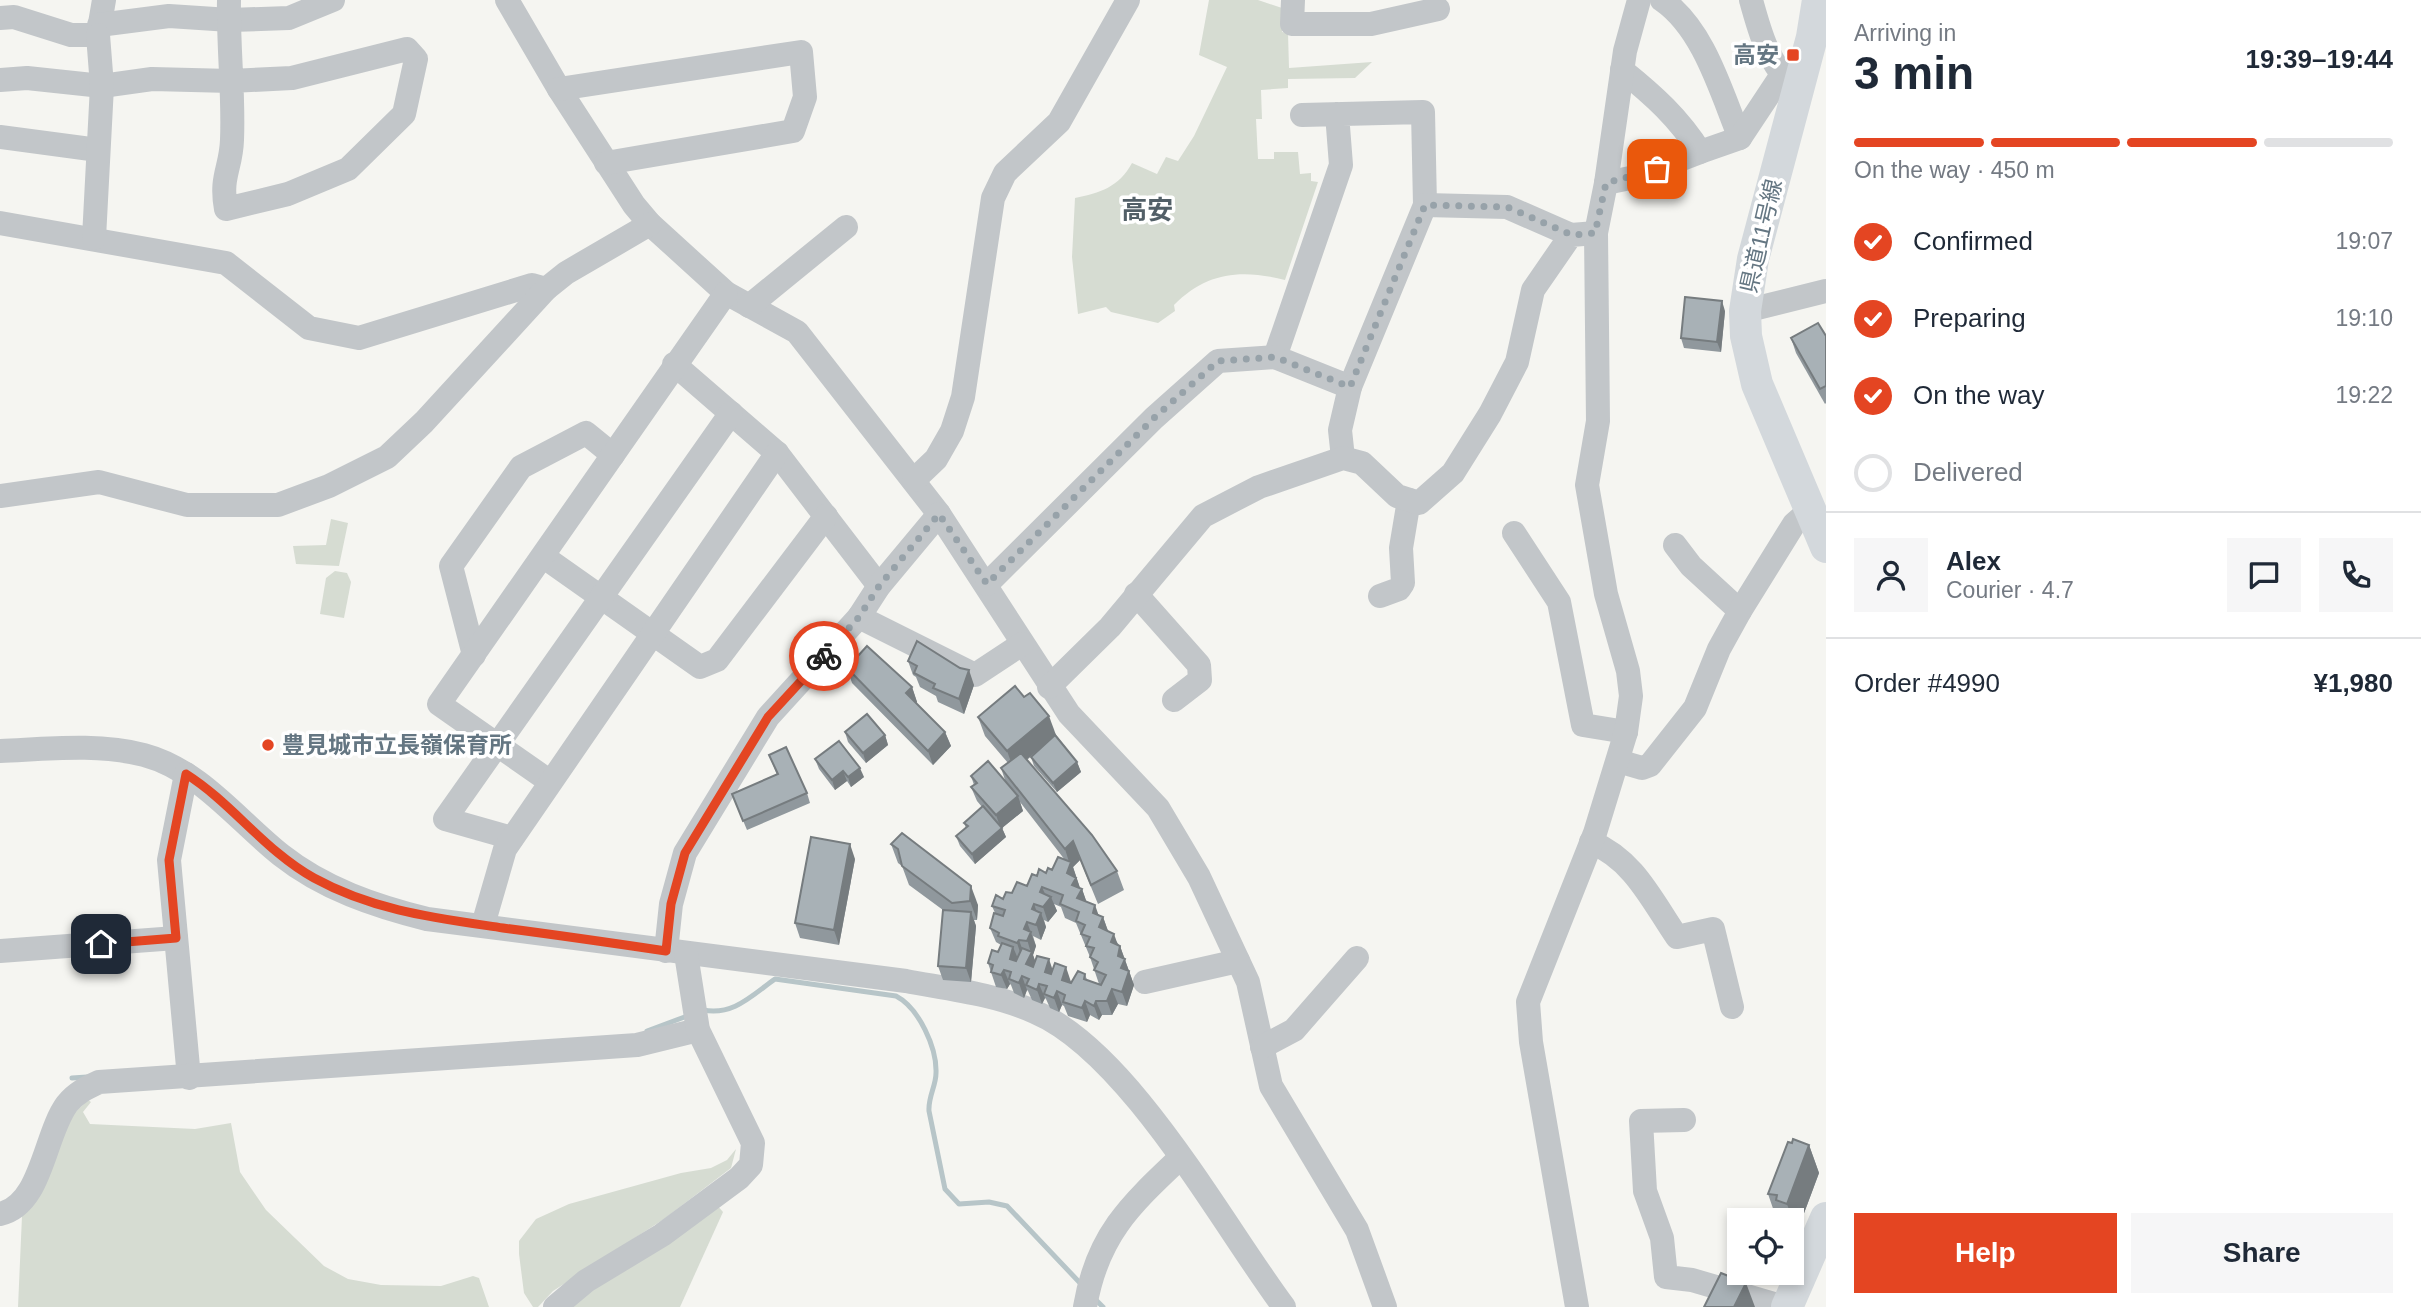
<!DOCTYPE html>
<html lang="en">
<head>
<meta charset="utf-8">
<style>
  :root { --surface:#fff; --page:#f6f6f7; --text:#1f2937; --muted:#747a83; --line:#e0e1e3; --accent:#e44522 }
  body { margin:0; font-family:Arial,"Noto Sans JP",sans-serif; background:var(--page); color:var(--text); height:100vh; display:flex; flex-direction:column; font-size:26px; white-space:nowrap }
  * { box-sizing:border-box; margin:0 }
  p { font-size:23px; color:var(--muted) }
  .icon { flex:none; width:38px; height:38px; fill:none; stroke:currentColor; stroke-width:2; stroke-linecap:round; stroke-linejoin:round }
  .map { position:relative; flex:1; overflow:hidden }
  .sheet { display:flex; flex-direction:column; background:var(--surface); width:595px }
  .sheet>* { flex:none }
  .tools { position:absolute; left:1727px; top:1208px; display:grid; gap:14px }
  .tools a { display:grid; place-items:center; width:77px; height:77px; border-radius:0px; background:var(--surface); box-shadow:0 4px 10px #0003; font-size:35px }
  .pin { position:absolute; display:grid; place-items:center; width:60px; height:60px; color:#fff; margin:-30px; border-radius:14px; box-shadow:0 4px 10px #0006 }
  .courier { position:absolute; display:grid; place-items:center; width:70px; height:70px; margin:-35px; border:5px solid #e44522; border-radius:50%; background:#fff; color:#222; box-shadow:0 2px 9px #0007 }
  .head em { font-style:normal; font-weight:600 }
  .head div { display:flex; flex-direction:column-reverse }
  .head { display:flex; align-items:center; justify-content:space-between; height:119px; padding:0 28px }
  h1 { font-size:46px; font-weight:600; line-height:52px }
  .bar { display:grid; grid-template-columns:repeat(4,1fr); gap:10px 7px; align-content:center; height:84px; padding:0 28px }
  .bar i { height:9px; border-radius:5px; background:var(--line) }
  .bar .on { background:var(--accent) }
  .bar p { grid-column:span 4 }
  .line { display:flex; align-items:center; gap:18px; padding:0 28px; border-top:2px solid var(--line) }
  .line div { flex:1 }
  .round { display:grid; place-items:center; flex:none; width:74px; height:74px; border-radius:0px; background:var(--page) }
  ol { padding:0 28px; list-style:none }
  li { display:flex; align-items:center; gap:21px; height:77px }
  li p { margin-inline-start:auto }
  li .icon { padding:7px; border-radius:50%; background:var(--accent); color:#fff; stroke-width:4 }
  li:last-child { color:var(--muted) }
  li i { width:38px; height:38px; border:4px solid var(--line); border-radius:50% }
  .action { display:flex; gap:14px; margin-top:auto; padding:14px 28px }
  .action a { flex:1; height:80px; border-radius:0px; background:var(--accent); color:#fff; font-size:28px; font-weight:600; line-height:80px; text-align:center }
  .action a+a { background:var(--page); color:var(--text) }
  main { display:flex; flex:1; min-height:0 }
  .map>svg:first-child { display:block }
  .green { fill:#d6dcd2 }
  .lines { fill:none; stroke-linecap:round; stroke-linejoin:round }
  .stream { stroke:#b7c5c8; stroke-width:5 }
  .minor { stroke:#c2c6c9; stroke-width:24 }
  .major { stroke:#d3d8dc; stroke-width:32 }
  .wall { fill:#90989d; fill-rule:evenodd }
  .shaded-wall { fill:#767c7f }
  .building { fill:#a8b1b6; stroke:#767c7f; stroke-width:2 }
  .done { stroke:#97a2a9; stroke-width:7; stroke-dasharray:0 12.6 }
  .route { stroke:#e44522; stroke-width:9 }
  .poi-dot { fill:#e44522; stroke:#fff; stroke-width:2.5 }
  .labels { text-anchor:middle; stroke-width:7; stroke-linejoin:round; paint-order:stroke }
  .poi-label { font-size:23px; font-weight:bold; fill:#647682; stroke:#fff; text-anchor:end }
  .street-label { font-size:23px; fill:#647682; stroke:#fff }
  .quarter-label { font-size:26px; font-weight:bold; fill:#525f67; stroke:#fff }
</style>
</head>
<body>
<main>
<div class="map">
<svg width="1826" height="1307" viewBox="0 0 1826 1307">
  <rect width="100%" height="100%" fill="#f5f5f1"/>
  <g class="green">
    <path d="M1209 0H1258L1282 8V32L1288 33 1289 68 1372 62 1355 78 1288 79V88L1261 90 1262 119H1256L1258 159H1274V152H1298L1300 174 1311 173V181L1318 182 1285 280C1241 269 1207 272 1174 305L1175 311 1158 323 1111 312 1106 307 1078 314 1072 257 1075 198C1100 193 1119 187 1132 163L1157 174 1166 157 1178 161 1194 136 1227 67 1199 55Z"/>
    <path d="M331 519 348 523 339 566 296 564 293 546 326 545Z"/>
    <path d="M335 571 347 573 351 582 344 618 320 614 326 578Z"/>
    <path d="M88 1100 91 1102 83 1112 90 1124 195 1129 231 1123 240 1172 266 1210 324 1266 348 1279 381 1285 441 1286 473 1276 479 1278 489 1307H18L22 1216 71 1116Z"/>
    <path d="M736 1149 731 1168 664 1219 553 1291 538 1307H533L524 1293 519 1254V1241L536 1219 569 1204 681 1173 711 1168 727 1160Z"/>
    <path d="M716 1204 723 1212 680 1307H569Z"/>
  </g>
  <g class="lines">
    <g class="stream">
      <path d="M703 1010C733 1016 751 996 775 979L896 996C919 1008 937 1048 936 1073 936 1086 928 1097 929 1111L945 1189 959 1204 989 1202 1007 1206 1081 1284"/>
      <path d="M647 1031 690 1015"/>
      <path d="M72 1078 87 1077"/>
      <path d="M1095 1299 1103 1307"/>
    </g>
    <g class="minor">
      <path d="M507 0 559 89 634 205 650 224 726 293 797 332 939 514 1069 714 1158 808 1199 877 1248 982 1271 1086 1357 1230 1385 1307"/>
      <path d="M1293 0 1292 24H1371L1438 9"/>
      <path d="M1662 0C1704 29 1721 92 1740 138"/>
      <path d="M1751 0C1760 33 1768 63 1794 87"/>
      <path d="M0 18 14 17 71 35H98L104 0"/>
      <path d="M99 25 169 16 230 20 289 18 333 0"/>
      <path d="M0 80 27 78 102 86 152 79 231 81 292 78 407 49 416 59 404 114 348 169 288 194 226 209C220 176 231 169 232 140 234 94 228 47 229 0"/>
      <path d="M559 89 801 52 805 97 793 131 606 163"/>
      <path d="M1302 115 1423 112 1425 205 1350 387 1275 357 1341 165 1337 114"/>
      <path d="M0 137 98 150"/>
      <path d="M1700 152 1740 138 1781 76"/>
      <path d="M1606 183 1635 177 1700 152C1679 118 1653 95 1622 70"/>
      <path d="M1425 205 1507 207 1571 235"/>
      <path d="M0 223 226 263 309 328 359 338 532 285 546 289"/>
      <path d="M94 238 102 86 98 35"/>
      <path d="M749 306 846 227"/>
      <path d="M1745 311 1826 291"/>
      <path d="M674 364 777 453 879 586"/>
      <path d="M1343 458 1340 430 1350 387"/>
      <path d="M914 480 936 459 952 431 963 397 993 198 1005 173 1059 122 1128 0"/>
      <path d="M0 496 99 482 187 505H278L329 486 387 457 424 422 546 289 566 273 650 224"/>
      <path d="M1514 533 1559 602 1583 725 1626 732"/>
      <path d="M1675 545 1691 566 1740 611"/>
      <path d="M544 557 700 667 717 660 826 516"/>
      <path d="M987 584 1154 418 1218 361 1275 357"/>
      <path d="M1136 594 1199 665 1200 680 1174 700"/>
      <path d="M1380 596 1399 589 1403 583 1401 548 1409 500"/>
      <path d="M859 617 975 675 1022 644"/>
      <path d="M474 655 451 566 521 467 586 433 613 455"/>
      <path d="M1049 687 1110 627 1203 516 1259 487 1343 458 1362 463 1397 496 1419 503 1453 473 1490 414 1517 362 1533 290 1571 235 1596 233"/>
      <path d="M0 751C47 749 98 743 144 755 200 770 237 820 281 855 324 889 375 906 427 919L906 981C949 989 995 994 1035 1012 1129 1052 1222 1224 1284 1307"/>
      <path d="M1618 761 1642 768 1650 765 1695 708 1719 649 1740 611 1794 524 1810 510"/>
      <path d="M186 774 169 860 189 1078"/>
      <path d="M549 781 439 704 726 293"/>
      <path d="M512 838 445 819 731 413"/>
      <path d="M1591 842C1634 860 1651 899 1677 937L1713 929 1732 1007"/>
      <path d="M483 925 505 849 777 453"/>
      <path d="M0 951 176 938"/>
      <path d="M666 951 671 904 685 853 768 717 859 617 879 586 939 514"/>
      <path d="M1145 982 1238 961"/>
      <path d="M1262 1047 1294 1030 1357 958"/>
      <path d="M1684 1120 1641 1121 1645 1191 1662 1238 1666 1277 1692 1280 1784 1307"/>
      <path d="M0 1214C42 1205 44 1135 67 1104 76 1093 86 1088 99 1082L637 1045 698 1030"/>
      <path d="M555 1307 586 1281 662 1235 739 1178 751 1165 753 1143 698 1030 686 954"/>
      <path d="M1085 1307C1097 1236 1129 1206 1180 1158"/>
      <path d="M1577 1307 1531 1042 1528 1002 1595 833 1626 732 1631 696 1628 671 1606 594 1587 485 1598 421 1596 233 1606 183 1625 51 1639 0"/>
    </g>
    <g class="major">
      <path d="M1818 0 1812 37 1753 259 1745 311 1746 336 1757 384 1826 547"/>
      <path d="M1787 1307 1826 1218"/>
    </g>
  </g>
  <g class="wall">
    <path d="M1725 311 1721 352 1684 348 1681 338Z"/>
    <path d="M1826 336V403L1825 404 1796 353 1791 338Z"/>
    <path d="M908 661 974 685 964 714 938 702 936 696 920 687 916 677 913 675Z"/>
    <path d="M847 668 912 687 917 702 916 703 945 732 951 746 933 765 852 683Z"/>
    <path d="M978 717 1056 735 1077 762 1081 772 1057 792 1034 766 1031 757 1038 750 1027 760 1117 871 1124 890 1098 904 1080 860 1073 867 1080 888 1082 889 1086 901 1099 915 1103 917 1108 931 1120 946 1134 985 1127 1006 1118 1004 1112 1015H1102L1099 1020 1090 1015 1087 1022 1068 1016 1064 1006 1062 1005 1059 1012 1050 1008 1046 999 1045 998 1042 1004 1032 1000 1028 991 1027 990 1024 998 1014 993 1011 985 1010 984 1007 989 996 987 988 963 998 952 1001 945 996 942 990 928 995 913 992 906 1012 893 1027 886 1037 876 1046 873 1052 870 1065 860 1020 802 1023 811 1002 828 1006 837 975 864 960 846 956 836 966 828 964 823 982 807 977 801 971 787 974 785 971 776 1006 783 1001 768 1008 763 985 736ZM1054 904 1061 907 1065 918 1076 923 1090 957 1099 984 1087 980 1085 974 1071 982 1053 969 1035 961 1033 955 1036 946 1033 936 1041 940 1046 927 1044 920 1048 922 1057 911Z"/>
    <path d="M845 732 885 735 888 745 866 763 848 742Z"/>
    <path d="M769 755 807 793 810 803 747 830 732 794 777 775Z"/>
    <path d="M815 759 864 777 851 787 847 781 835 790 819 769Z"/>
    <path d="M891 844 978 905 977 920H974L976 926 971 982 943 980 938 966 943 910 909 885 902 866 898 863Z"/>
    <path d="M855 859 839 945 800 938 795 923Z"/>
    <path d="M1792 1143 1809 1145 1819 1173 1797 1232 1792 1230V1220H1777L1768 1194Z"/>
  </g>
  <g class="shaded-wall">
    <path d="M1722 301 1725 311 1721 352 1717 342Z"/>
    <path d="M969 670 974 685 964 714 959 699Z"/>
    <path d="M912 687 917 702 911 708 906 693Z"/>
    <path d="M1049 716 1056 735 1014 770 1007 751Z"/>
    <path d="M945 732 951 746 933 765 928 751Z"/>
    <path d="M885 735 888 745 866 763 863 753Z"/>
    <path d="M1077 762 1081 772 1057 792 1053 783Z"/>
    <path d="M860 768 864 777 851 787 848 777Z"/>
    <path d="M843 771 847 781 835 790 832 780Z"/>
    <path d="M1018 796 1023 811 1002 828 1006 837 975 864 972 854 1001 829 996 815Z"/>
    <path d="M1073 841 1080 860 1073 867 1081 891 1082 889 1087 903 1077 899 1067 873 1070 865 1065 849Z"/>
    <path d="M850 844 855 859 839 945 834 930Z"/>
    <path d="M971 886 978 905 977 920 970 901Z"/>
    <path d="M1042 887 1048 901 1051 897 1057 911 1048 922 1043 907 1040 892Z"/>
    <path d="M1034 904 1039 918 1041 913 1046 927 1041 940 1032 909Z"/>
    <path d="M1095 905 1100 919 1093 913Z"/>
    <path d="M971 912 976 926 971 982 966 968Z"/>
    <path d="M1103 917 1108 931 1099 927Z"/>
    <path d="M1027 922 1036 946 1033 955 1037 966 1032 979 1026 964 1031 953 1024 929Z"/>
    <path d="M1114 934 1119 948 1111 942Z"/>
    <path d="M1019 940 1024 954 1022 958 1017 943Z"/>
    <path d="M1120 946 1134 985 1127 1006 1122 992 1118 956Z"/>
    <path d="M1013 947 1019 961 1015 973 1010 959Z"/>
    <path d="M1049 959 1054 974 1050 987 1045 972Z"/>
    <path d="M1066 967 1071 982 1067 994 1062 980Z"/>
    <path d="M1004 970 1010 984 1007 989 1001 975Z"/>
    <path d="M1022 976 1027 990 1024 998 1019 983Z"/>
    <path d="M1039 984 1045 998 1042 1004 1037 990Z"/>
    <path d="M1112 989 1118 1004 1112 1015 1107 1001Z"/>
    <path d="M1057 991 1062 1005 1059 1012 1054 998Z"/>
    <path d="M1085 1001 1090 1015 1087 1022 1082 1008Z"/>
    <path d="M1096 1001 1102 1015 1099 1020 1094 1006Z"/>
    <path d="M1809 1145 1819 1173 1797 1232 1787 1204Z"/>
    <path d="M1746 1283 1755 1307H1734Z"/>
  </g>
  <g class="building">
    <path d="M1685 297 1722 301 1717 342 1681 338Z"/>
    <path d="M1818 323 1826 336V386L1820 389 1791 338Z"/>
    <path d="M917 641 960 668 969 670 959 699 933 688 935 684 914 673 917 666 908 661Z"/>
    <path d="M867 646 912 687 906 693 945 732 928 751 847 668Z"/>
    <path d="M1015 686 1024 697 1030 693 1049 716 1007 751 978 717Z"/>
    <path d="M867 714 885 735 863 753 845 732Z"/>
    <path d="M1055 735 1077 762 1053 783 1031 757Z"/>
    <path d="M839 741 860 768 848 777 843 771 832 780 815 759Z"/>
    <path d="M786 747 807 793 743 821 732 794 778 774 769 755Z"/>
    <path d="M1021 753 1092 835 1117 871 1091 885 1073 841 1065 849 1001 768Z"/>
    <path d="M988 761 1018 796 996 815 971 787 977 783 971 776Z"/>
    <path d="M983 806 1002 828 972 854 956 836 968 826 964 823Z"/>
    <path d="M902 833 971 886 970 901 952 903 902 866 898 849 891 844Z"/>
    <path d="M811 837 850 844 834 930 795 923Z"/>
    <path d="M1058 857 1071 862 1067 873 1076 878 1072 885 1082 889 1077 898 1095 905 1093 913 1103 917 1099 927 1114 934 1111 942 1120 946 1118 956 1125 959 1121 968 1129 971 1122 992 1112 989 1107 1001H1096L1094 1006 1085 1001 1082 1008 1063 1002 1065 995 1057 991 1054 998 1044 994 1047 986 1039 984 1037 990 1026 985 1029 979 1022 976 1019 983 1009 979 1011 972 1004 970 1001 975 991 972 993 965 988 963 992 950 998 952 1002 943 1013 947 1010 959 1016 961 1022 948 1032 952 1026 964 1033 967 1037 956 1049 959 1045 972 1051 974 1055 963 1066 967 1062 980 1071 983 1078 971 1085 974 1084 979 1101 985 1106 975 1094 970 1098 962 1090 957 1094 948 1086 946 1090 937 1081 934 1085 925 1076 921 1079 912 1060 904 1063 895 1042 887 1040 892 1051 897 1043 907 1034 904 1032 909 1041 913 1036 925 1027 922 1024 929 1031 932 1027 941 1019 940 1017 943 998 936 999 933 990 928 994 913 1003 916 1005 910 992 906 996 895 1003 899 1006 892 1012 893 1017 882 1027 886 1032 874 1037 876 1039 869 1046 873 1048 868 1052 870Z"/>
    <path d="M943 910 971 912 966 968 938 966Z"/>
    <path d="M1793 1139 1809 1145 1787 1204 1776 1200 1777 1195 1768 1194 1788 1142 1792 1143Z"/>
    <path d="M1721 1273 1746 1283 1734 1307H1704Z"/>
  </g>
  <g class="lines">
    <path class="done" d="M824 656 859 617 879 586 939 514 987 584 1154 418 1218 361 1275 357 1350 387 1425 205 1507 207 1572 235 1595 233 1606 183 1657 169"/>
    <path class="route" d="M101 944 176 938 169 860 186 774C232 803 265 851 314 878 374 911 436 918 503 928 557 935 612 943 666 951L671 904 685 853 768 717 824 656"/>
  </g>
  <g class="poi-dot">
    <rect x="1786" y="48" width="14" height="14" rx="3.5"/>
    <circle cx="268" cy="745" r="7"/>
  </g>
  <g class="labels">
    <g class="poi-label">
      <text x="1779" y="63">高安</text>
      <text x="282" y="753" text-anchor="start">豊見城市立長嶺保育所</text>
    </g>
    <g class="street-label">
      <text transform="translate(1761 236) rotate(-77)" y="8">県道11号線</text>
    </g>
    <g class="quarter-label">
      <text x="1147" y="219">高安</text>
    </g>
  </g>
</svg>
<div class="tools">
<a><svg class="icon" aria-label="locate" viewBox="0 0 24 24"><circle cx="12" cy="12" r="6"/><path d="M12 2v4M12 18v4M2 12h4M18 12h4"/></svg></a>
</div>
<div class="pin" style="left:1657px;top:169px;background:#ea580c"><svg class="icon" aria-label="bag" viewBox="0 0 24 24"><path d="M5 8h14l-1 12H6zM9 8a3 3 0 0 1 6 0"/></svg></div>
<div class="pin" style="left:101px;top:944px;background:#1f2937"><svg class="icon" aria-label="home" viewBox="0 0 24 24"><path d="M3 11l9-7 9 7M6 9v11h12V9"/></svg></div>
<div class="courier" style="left:824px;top:656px"><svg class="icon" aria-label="bike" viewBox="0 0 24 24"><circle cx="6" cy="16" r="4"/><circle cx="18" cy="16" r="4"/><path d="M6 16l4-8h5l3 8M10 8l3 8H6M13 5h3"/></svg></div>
</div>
<section class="sheet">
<div class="head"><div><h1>3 min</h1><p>Arriving in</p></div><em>19:39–19:44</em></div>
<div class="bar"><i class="on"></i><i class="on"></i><i class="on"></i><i></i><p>On the way · 450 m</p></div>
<ol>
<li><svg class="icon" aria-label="check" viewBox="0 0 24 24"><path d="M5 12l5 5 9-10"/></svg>Confirmed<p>19:07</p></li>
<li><svg class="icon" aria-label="check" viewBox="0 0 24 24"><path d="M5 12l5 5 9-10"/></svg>Preparing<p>19:10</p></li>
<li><svg class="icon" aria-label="check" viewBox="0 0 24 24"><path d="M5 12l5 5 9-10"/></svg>On the way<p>19:22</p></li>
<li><i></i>Delivered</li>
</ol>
<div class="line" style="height:126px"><a class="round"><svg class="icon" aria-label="person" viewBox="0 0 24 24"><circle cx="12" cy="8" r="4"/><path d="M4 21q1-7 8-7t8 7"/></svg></a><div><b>Alex</b><p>Courier · 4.7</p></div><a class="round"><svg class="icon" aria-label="chat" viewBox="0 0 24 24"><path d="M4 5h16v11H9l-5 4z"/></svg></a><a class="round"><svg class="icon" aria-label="phone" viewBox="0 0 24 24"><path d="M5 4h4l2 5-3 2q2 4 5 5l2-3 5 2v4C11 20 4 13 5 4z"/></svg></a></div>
<div class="line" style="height:91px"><div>Order #4990</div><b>¥1,980</b></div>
<div class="action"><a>Help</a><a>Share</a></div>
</section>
</main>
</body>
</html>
